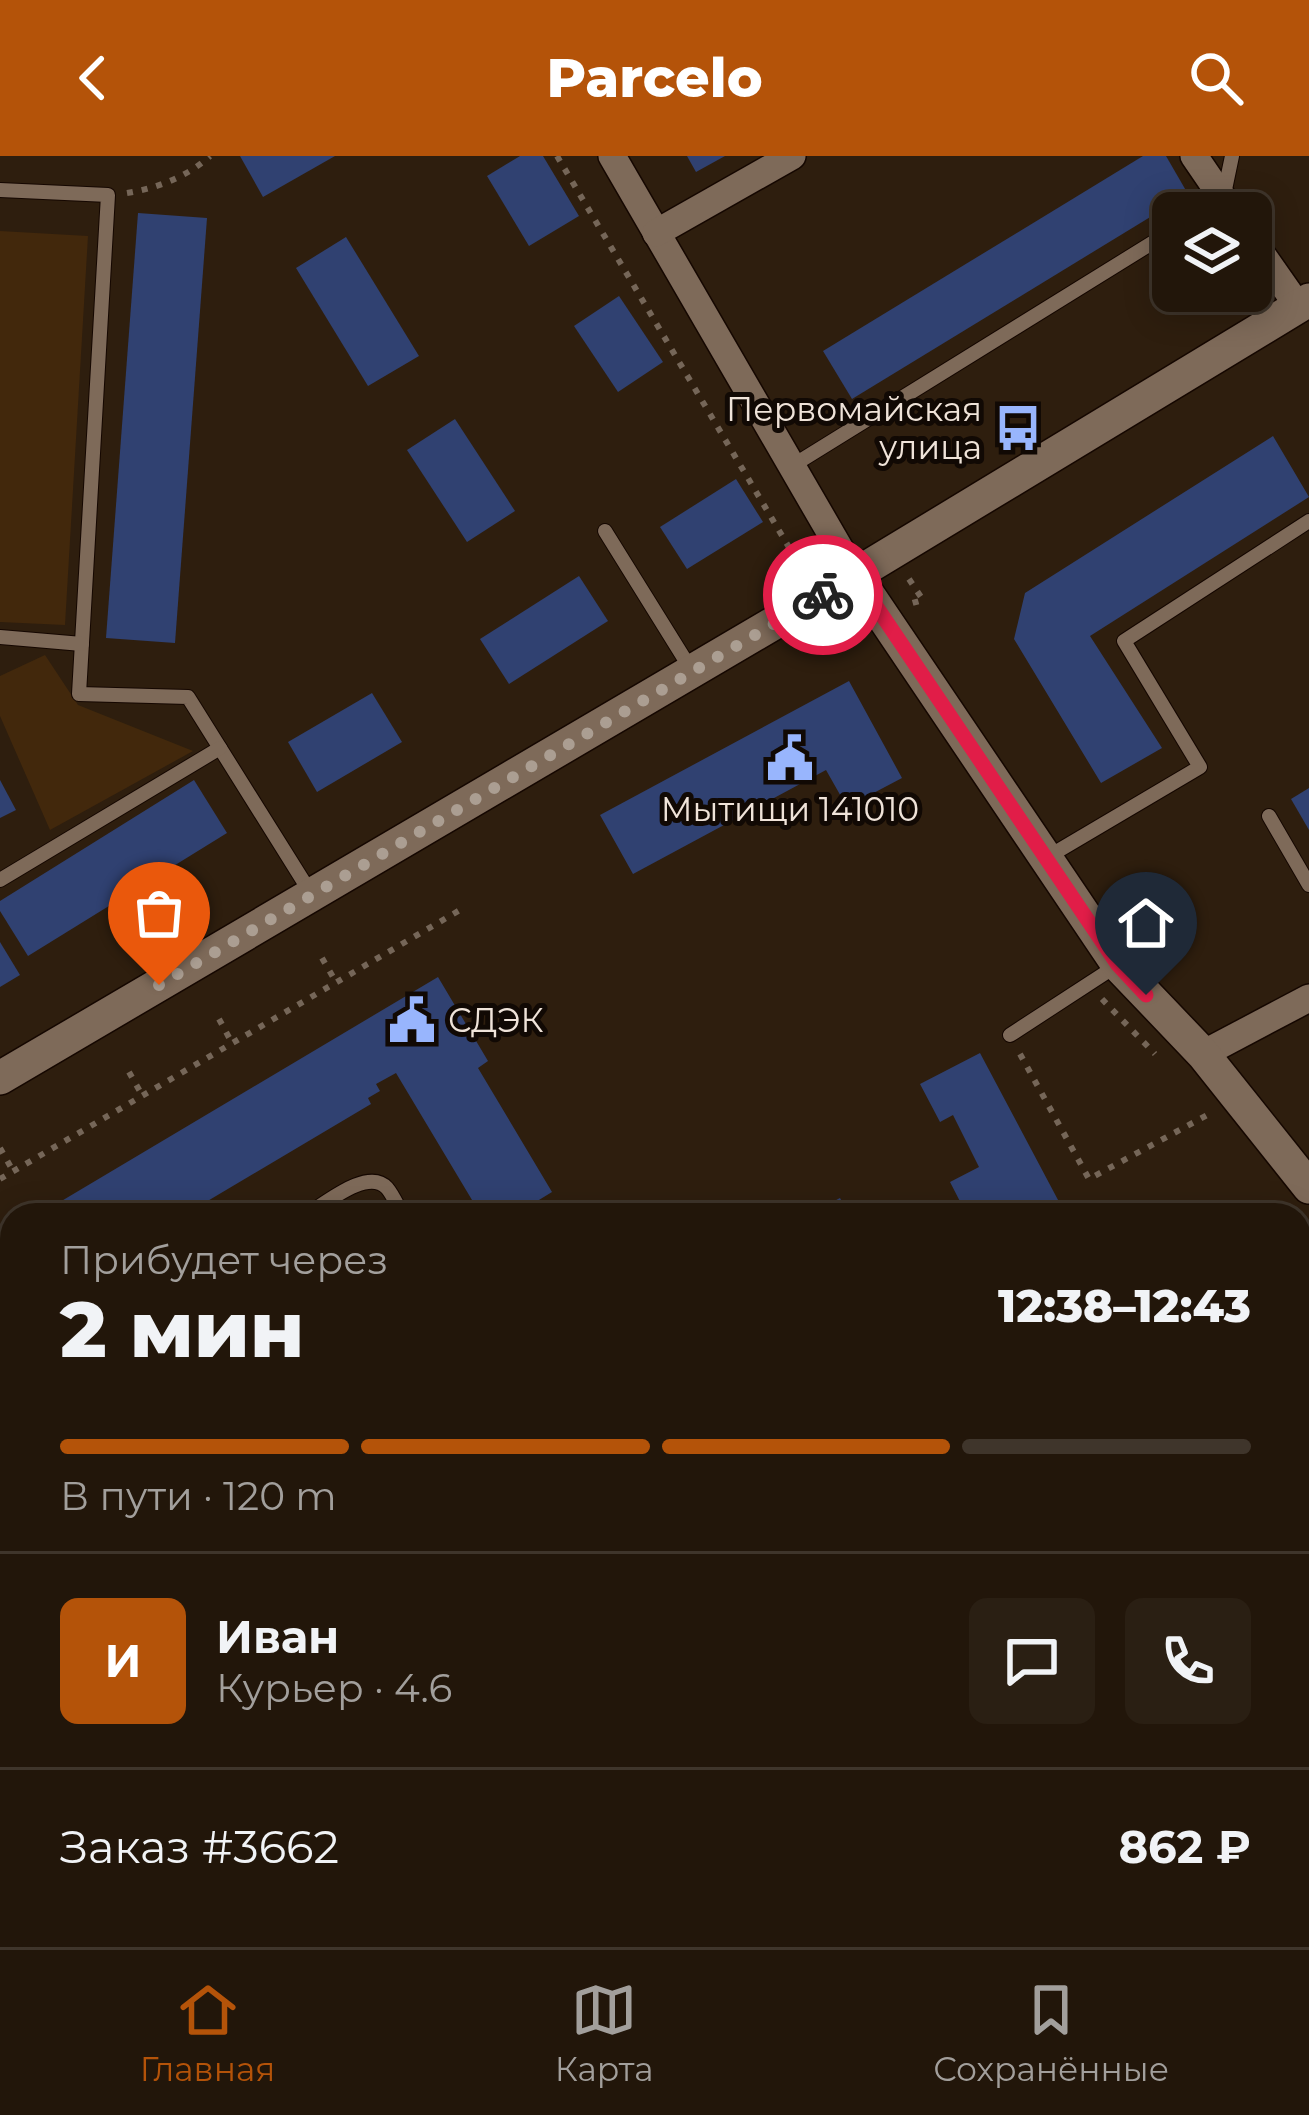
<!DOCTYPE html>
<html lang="ru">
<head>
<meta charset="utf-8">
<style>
  :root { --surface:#22160a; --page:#2a1f13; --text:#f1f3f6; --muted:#a29f9c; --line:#3f352b; --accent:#b45309 }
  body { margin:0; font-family:Montserrat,sans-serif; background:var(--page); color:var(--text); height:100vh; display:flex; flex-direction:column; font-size:45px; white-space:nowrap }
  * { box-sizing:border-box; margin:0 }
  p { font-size:39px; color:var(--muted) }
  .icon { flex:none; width:66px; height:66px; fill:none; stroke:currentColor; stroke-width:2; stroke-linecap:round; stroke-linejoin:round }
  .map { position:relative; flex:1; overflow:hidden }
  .sheet { position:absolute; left:0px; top:1047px; width:1311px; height:744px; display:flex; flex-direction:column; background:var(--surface); border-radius:36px 36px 0 0; box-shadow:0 6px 30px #0003,0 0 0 3px var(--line) }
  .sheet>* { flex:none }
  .fabs { position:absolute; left:1152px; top:36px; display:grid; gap:24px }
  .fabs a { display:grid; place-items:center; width:120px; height:120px; border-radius:18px; background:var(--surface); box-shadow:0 6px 30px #0003,0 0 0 3px var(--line); font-size:60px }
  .pin { position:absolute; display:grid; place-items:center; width:102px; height:102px; color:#fff; margin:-123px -51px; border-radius:50% 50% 50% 0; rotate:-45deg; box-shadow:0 0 12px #0007 }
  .pin .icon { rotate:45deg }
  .courier { position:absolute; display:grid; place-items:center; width:120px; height:120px; margin:-60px; border:9px solid #e11d48; border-radius:50%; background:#fff; color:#222; box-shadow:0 3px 15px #0007 }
  .headline em { font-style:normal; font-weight:800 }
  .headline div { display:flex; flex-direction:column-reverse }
  .headline { display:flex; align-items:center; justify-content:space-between; height:204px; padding:0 60px }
  h1 { font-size:78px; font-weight:800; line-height:90px }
  .bar { display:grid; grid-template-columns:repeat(4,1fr); gap:18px 12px; align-content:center; height:144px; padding:0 60px }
  .bar i { height:15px; border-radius:9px; background:var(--line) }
  .bar .active { background:var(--accent) }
  .bar p { grid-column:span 4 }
  .line { display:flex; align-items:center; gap:30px; padding:0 60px; border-top:3px solid var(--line) }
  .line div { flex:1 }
  .round { display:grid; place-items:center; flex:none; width:126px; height:126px; border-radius:18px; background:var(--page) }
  header { display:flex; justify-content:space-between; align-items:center; height:156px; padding:0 60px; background:var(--accent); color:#fff; font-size:54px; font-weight:800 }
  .dock { display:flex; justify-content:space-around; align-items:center; height:168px; border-top:3px solid var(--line); background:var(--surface); font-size:33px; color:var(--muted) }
  .dock a { display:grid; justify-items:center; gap:6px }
  .dock .active { color:var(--accent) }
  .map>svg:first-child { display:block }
  .green { fill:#42280c }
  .building { fill:#304171 }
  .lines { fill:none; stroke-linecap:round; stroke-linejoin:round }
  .service-casing { stroke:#150700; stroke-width:16 }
  .minor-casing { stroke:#150700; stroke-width:30 }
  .tertiary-casing { stroke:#150700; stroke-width:36 }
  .path { stroke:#756658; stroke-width:6; stroke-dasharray:6 9; stroke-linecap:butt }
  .service { stroke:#7e6a59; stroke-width:14 }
  .minor { stroke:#7e6a59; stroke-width:27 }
  .tertiary { stroke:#7e6a59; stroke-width:33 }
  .done { stroke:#ab9e92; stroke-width:12; stroke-dasharray:0 21.6 }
  .route { stroke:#e11d48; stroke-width:15 }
  .labels { text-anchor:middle; stroke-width:10; stroke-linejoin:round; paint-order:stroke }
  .poi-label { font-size:33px; fill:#efe3d9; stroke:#110904; text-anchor:end }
</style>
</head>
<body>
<header><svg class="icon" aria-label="back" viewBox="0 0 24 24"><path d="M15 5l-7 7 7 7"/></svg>Parcelo<svg class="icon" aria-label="search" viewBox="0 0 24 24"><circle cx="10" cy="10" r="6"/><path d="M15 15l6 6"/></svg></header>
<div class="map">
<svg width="1309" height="1791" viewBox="0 0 1309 1791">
  <rect width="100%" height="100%" fill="#2e1e0e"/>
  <g class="green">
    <path d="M0 75 88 80 65 469 0 466Z"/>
    <path d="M45 499 78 549 193 595 50 674 0 560V520Z"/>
  </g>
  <g class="building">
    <path d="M240 0H335L263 41Z"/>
    <path d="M520 0H543L579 60 529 90 487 20Z"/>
    <path d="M687 0H725L696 16Z"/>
    <path d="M1143 0H1166L1188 38 852 243 823 195Z"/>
    <path d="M138 57 207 62 175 487 106 482Z"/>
    <path d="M346 81 419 200 368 230 296 112Z"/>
    <path d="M619 140 663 206 618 236 574 170Z"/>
    <path d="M455 263 515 355 467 386 407 294Z"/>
    <path d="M1273 280 1309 341 1090 480 1162 592 1101 627 1014 483 1025 437Z"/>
    <path d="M736 323 763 366 687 413 660 371Z"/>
    <path d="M579 420 608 465 509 528 480 483Z"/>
    <path d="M849 525 902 622 847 651 826 614 633 718 600 659Z"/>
    <path d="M372 537 402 586 317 636 288 586Z"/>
    <path d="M0 624 16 654 0 662Z"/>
    <path d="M194 624 227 677 28 800 0 755V745Z"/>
    <path d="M1309 632V674L1291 643Z"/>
    <path d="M0 786 20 819 0 831Z"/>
    <path d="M438 821 488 905 478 912 552 1036 534 1047 541 1059H481L396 917 376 928 380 935 368 942 371 948 184 1059H38Z"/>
    <path d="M980 897 1066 1059H967L950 1026 979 1011 953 959 940 966 920 928Z"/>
    <path d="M840 1042 849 1059H808Z"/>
    <path d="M12 1075V1161L0 1169V1082Z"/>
    <path d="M1305 1439 1309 1440V1571L1299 1568V1460Z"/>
    <path d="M1308 1583H1309V1748L1299 1745V1612Z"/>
    <path d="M0 1608H12V1726L0 1725Z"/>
    <path d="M705 1779H788V1791H704Z"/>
    <path d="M1256 1779H1275L1309 1791H1252Z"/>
  </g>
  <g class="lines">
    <defs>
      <g id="service">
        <path d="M0 34 108 39 79 538 188 541 312 739"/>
        <path d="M1200 57 1223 43 1232 0"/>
        <path d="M792 310 1173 74"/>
        <path d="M605 375 692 515"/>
        <path d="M0 481 82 488"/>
        <path d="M1269 660 1309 729"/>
        <path d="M1046 702 1200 611 1124 485 1309 365"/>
        <path d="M0 724 220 592"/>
        <path d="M1010 879 1116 810"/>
        <path d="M306 1059C325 1048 368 1011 387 1032 393 1039 398 1051 403 1059"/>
        <path d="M0 1234 12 1227"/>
        <path d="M0 1267 12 1286"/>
        <path d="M0 1576 12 1577"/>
        <path d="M0 1771H12"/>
        <path d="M78 1779 83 1791"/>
        <path d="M327 1791V1779"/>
        <path d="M639 1791 640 1779"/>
        <path d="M817 1791V1779"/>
      </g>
      <g id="minor">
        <path d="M612 0 855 419"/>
        <path d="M1194 0 1233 57"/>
        <path d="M656 77 792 0"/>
        <path d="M1251 83 1298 150"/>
        <path d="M1203 898 1309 842"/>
      </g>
      <g id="tertiary">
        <path d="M855 419 1118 809 1203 898 1309 1031"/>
        <path d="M0 922 820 440 1309 144"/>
        <path d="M1299 1313 1309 1281"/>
        <path d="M1153 1791 1155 1779"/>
      </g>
    </defs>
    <use href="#service" class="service-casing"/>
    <use href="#minor" class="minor-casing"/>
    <use href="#tertiary" class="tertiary-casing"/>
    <g class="path">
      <path d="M557 0 803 415"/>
      <path d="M127 37C157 32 187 21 210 0"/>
      <path d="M909 423 923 444 909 448"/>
      <path d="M322 802 336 826"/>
      <path d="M1102 843 1155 898"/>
      <path d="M219 863 232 887"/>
      <path d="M1020 898 1089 1023 1211 957"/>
      <path d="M129 916 142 939"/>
      <path d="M0 992 13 1015"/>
      <path d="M0 1023 460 754"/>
      <path d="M1299 1081 1309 1121"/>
      <path d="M1299 1234 1309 1182"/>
      <path d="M0 1377 8 1390 0 1395"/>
    </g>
    <use href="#service" class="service"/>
    <use href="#minor" class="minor"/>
    <use href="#tertiary" class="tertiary"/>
  </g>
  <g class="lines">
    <path class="done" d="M159 829 823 439"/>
    <path class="route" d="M823 439 855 419 1118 809 1146 839"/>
  </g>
  <defs>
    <symbol id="bus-bare" viewBox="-9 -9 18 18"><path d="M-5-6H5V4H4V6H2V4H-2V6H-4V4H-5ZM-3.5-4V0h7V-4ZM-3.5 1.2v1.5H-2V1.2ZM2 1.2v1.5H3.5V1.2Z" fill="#98b5fd" stroke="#110904" stroke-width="2.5" paint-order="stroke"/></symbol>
    <symbol id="civic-bare" viewBox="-9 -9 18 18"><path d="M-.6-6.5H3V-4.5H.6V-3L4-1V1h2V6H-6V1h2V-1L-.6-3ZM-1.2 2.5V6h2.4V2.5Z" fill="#98b5fd" stroke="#110904" stroke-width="2.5" paint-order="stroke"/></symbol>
  </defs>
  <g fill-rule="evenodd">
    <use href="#bus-bare" x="985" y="239" width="66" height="66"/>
    <use href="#civic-bare" x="757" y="569" width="66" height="66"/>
    <use href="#civic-bare" x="379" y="831" width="66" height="66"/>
  </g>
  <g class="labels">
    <g class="poi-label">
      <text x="982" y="265">Первомайская<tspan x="982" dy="38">улица</tspan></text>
      <text x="790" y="665" text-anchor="middle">Мытищи 141010</text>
      <text x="448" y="876" text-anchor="start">СДЭК</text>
    </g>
  </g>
</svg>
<div class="fabs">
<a><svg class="icon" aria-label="layers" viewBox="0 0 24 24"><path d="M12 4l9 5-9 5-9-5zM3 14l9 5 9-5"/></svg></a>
</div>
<div class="pin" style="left:159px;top:829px;background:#ea580c"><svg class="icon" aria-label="bag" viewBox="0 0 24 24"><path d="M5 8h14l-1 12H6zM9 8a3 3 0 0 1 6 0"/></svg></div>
<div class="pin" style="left:1146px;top:839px;background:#1f2937"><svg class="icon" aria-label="home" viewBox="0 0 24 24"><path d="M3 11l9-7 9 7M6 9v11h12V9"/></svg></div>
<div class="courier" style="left:823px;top:439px"><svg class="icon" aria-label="bike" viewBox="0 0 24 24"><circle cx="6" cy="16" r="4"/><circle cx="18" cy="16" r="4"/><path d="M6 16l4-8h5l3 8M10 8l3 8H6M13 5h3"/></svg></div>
<section class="sheet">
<div class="headline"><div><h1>2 мин</h1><p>Прибудет через</p></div><em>12:38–12:43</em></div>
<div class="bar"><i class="active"></i><i class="active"></i><i class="active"></i><i></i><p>В пути · 120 m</p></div>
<div class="line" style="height:216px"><b class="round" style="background:var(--accent);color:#fff">И</b><div><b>Иван</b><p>Курьер · 4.6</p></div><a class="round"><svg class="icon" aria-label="chat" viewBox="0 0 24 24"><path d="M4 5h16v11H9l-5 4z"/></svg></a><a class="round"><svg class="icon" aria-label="phone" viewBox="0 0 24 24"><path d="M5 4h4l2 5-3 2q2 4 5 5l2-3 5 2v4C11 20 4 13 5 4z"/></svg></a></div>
<div class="line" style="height:156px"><div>Заказ #3662</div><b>862 ₽</b></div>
</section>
</div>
<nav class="dock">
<a class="active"><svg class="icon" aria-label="home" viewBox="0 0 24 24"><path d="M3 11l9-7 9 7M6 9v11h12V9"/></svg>Главная</a>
<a><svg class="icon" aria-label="map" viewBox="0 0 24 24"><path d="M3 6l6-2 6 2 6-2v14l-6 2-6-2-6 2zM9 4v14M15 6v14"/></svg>Карта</a>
<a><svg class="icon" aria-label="saved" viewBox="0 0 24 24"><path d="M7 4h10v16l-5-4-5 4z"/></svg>Сохранённые</a>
</nav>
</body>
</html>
